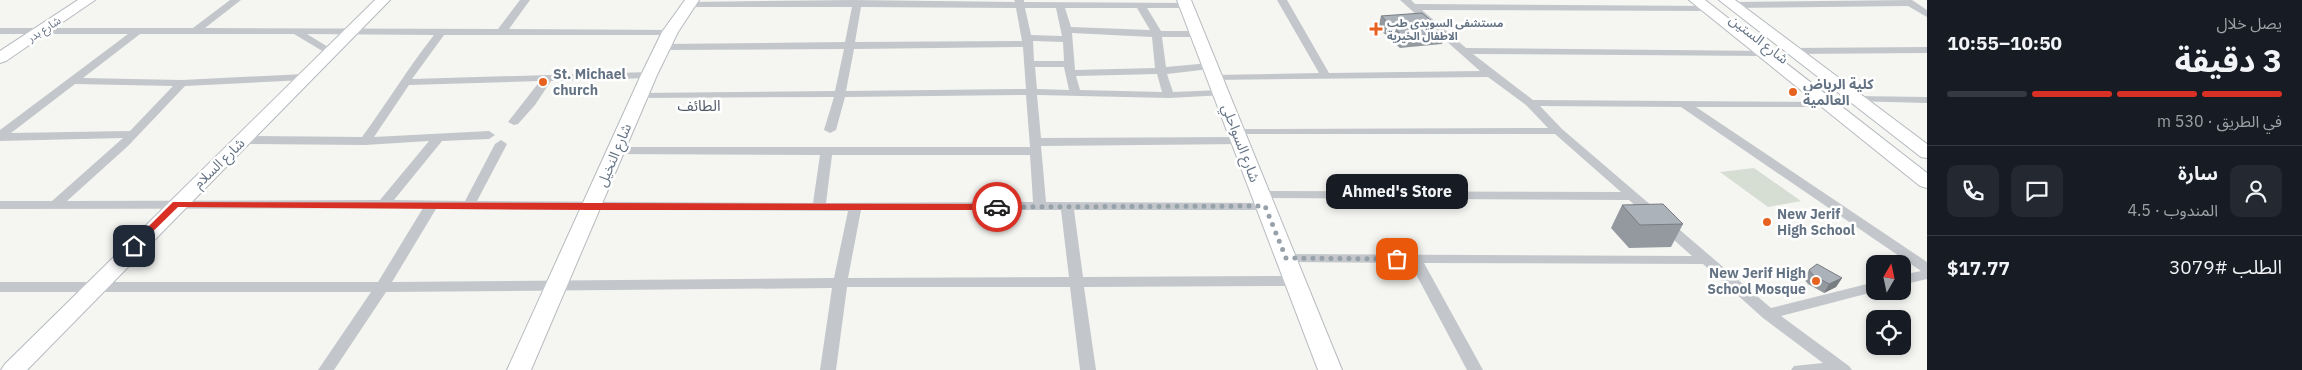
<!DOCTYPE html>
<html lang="ar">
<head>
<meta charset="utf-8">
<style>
  :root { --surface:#171b24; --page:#242831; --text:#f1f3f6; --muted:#9ea1a6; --line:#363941; --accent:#d93025 }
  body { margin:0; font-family:"IBM Plex Sans","Noto Sans Arabic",sans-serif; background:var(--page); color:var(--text); direction:rtl; height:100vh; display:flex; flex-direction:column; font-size:19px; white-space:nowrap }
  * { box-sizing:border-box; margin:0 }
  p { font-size:16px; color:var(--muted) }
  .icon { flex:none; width:28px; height:28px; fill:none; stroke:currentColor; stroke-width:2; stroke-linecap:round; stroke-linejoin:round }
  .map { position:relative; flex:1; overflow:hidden; direction:ltr }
  .drawer { display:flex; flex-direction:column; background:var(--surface); width:375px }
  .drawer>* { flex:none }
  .needle { width:32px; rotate:9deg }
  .tools { position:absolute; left:1866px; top:255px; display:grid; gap:10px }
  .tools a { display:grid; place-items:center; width:45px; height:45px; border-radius:10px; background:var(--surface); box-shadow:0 2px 8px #0003; font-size:25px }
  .pin { position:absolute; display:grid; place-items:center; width:42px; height:42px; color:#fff; margin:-21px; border-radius:10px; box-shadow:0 2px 8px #0006 }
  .courier { position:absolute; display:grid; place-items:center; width:50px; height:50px; margin:-25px; border:4px solid #d93025; border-radius:50%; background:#fff; color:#222; box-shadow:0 1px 6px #0007 }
  .bubble { position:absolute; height:35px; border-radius:10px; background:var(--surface); box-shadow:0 2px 8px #0003; font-size:16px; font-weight:700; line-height:35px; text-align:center; direction:rtl }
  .summary em { font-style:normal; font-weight:700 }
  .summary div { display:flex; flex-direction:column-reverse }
  .summary { display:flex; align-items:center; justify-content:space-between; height:85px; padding:0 20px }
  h1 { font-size:32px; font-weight:700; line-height:38px }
  .bar { display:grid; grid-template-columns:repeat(4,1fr); gap:8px 5px; align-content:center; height:60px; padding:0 20px }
  .bar i { height:6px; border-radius:4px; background:var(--line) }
  .bar .current { background:var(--accent) }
  .bar p { grid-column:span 4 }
  .line { display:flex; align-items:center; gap:12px; padding:0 20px; border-top:1px solid var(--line) }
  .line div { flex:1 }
  .round { display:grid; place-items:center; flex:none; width:52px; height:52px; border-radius:10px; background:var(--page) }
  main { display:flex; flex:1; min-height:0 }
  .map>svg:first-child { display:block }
  .green { fill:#d6ddd3 }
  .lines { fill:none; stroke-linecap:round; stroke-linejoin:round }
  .secondary-casing { stroke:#b5babf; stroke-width:2 }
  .street { fill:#c3c6ca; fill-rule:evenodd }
  .secondary { fill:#fff; fill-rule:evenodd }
  .wall { fill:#93999f }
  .shaded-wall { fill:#787d82 }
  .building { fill:#abb2b9; stroke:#787d82 }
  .route { fill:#d93025 }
  .done { stroke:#97a1aa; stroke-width:5; stroke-dasharray:0 9 }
  .poi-dot { fill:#e76220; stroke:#fff; stroke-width:2 }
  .labels { text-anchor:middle; stroke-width:5; stroke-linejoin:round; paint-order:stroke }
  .far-poi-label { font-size:11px; font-weight:bold; fill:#647384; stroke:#fff; text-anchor:start }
  .far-street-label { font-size:11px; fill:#647384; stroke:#fff }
  .street-label { font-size:14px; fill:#647384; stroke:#fff }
  .poi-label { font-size:14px; font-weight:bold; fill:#647384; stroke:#fff; text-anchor:start }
  .neighbourhood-label { font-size:15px; fill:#525c69; stroke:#fff }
</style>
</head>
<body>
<main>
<section class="drawer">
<div class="summary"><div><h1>3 دقيقة</h1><p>يصل خلال</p></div><em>10:50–10:55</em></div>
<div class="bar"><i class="current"></i><i class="current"></i><i class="current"></i><i></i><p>في الطريق · 530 m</p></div>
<div class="line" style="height:90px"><a class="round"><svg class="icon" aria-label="person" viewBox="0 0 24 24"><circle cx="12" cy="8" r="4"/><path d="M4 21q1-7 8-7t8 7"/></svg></a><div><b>سارة</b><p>المندوب · 4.5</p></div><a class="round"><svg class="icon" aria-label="chat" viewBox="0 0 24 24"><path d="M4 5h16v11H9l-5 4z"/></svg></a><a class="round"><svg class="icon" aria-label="phone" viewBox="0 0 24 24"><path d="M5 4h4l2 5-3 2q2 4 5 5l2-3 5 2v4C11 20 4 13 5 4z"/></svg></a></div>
<div class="line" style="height:65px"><div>الطلب #3079</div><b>$17.77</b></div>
</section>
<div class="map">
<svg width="1927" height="370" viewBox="0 0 1927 370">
  <rect width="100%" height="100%" fill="#f5f6f2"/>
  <path class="green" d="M1754 168 1801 201 1768 207 1720 172Z"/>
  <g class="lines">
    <defs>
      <g id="secondary">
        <path d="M78 0H95L6 61 0 63V51Z"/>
        <path d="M375 0H390L27 370H1L5 364Z"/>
        <path d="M685 0H699L678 32 657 75 531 370H507L641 75 662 32Z"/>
        <path d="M1177 0H1191L1342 370H1318Z"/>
        <path d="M1689 0H1705L1927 173V188L1920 186Z"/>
        <path d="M1719 0H1735L1927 144V158L1921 157Z"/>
      </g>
    </defs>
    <use href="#secondary" class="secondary-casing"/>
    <g class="street">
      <path d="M230 0H241L205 28 498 29 520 0H530L509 29 674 30 675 32 670 35H444L412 79 649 72 654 75 649 78 551 81 535 105 518 124 514 125 508 122 540 81 409 85 374 137 489 131 495 135 489 139 442 141 394 200 465 201 495 144 501 140 507 144 477 201 813 203 820 155 611 154 609 151 611 148 615 147H1030L1026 95 845 97 836 130 830 133 824 130 834 97 636 98 634 96 636 94 640 93 835 91 844 49 663 50 658 47 663 44 845 42 852 7H691L688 6V2L853 0 1015 2 1014 0H1024V2L1189 3V7L1186 8H1147L1161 31H1198L1203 34 1198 37H1162L1166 67 1210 63 1215 66 1210 69 1167 74 1173 92 1221 90 1225 91 1227 93 1225 95 1169 98 1037 95 1041 138 1240 137 1244 138 1246 141 1244 144 1041 146 1046 202 1270 203 1271 206 1265 210H1074L1083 277 1295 276 1300 278 1302 281 1300 284 1295 286 1084 287 1096 370H1080L1070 287H847L836 370H820L832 288 386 292 334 370H318L371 292H0V282H378L423 208 0 209V201H52L123 138 0 141V130L128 34H0V28H193ZM861 7 1016 8 1022 41 855 42ZM1025 8H1056L1062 36 1031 35ZM1065 8H1137L1150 30 1071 27ZM1072 33 1152 37 1155 68 1075 70ZM140 34H294L329 55 334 52 333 50 307 34 434 35C408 68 387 103 362 137L244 136 238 140 244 144 365 145 429 141 380 200 67 201 128 146 185 86 304 80 309 77 304 74 182 80 83 78ZM1033 41 1063 42 1064 61H1034ZM1023 47 1026 89 846 91 854 49ZM1035 67H1064L1069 90 1037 89ZM1157 74 1162 92 1080 90 1076 76ZM75 84 173 86 130 131 11 133ZM832 155H1030L1033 202 826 203ZM436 209 848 211 834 278 392 282ZM861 210H1061L1069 277 848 278Z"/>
      <path d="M1277 0H1287L1329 73 1480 71 1400 0H1411L1415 4 1709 6 1711 8 1706 11 1422 10 1466 48 1767 51 1768 53 1763 56 1473 54 1533 100 1832 102 1834 104 1828 107H1696L1927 262V279L1902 285V275L1921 271 1681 107 1540 106 1562 129 1771 308 1875 282V291H1877L1781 316 1849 366 1852 370H1791L1794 366 1823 363 1763 318 1703 264 1424 263 1483 370H1467L1410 263 1286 262 1279 258 1286 254 1692 256 1629 200 1257 198 1255 195 1261 191 1621 192 1555 134H1232L1230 132 1236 129 1548 128 1526 105 1488 77 1211 80 1210 78 1211 76 1215 75 1319 73Z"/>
      <path d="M1912 0 1927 10V17L1908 6 1732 8 1727 5 1732 2Z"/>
      <path d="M1927 47V53L1792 54 1787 51 1792 48Z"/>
      <path d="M1855 96 1927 97V103L1851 101 1849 99 1851 97Z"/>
    </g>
    <use href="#secondary" class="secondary"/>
  </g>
  <g class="wall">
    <path d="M1381 16 1446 33 1442 44 1400 48 1378 28Z"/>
    <path d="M1622 205 1683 224 1671 247 1629 248 1611 228Z"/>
    <path d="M1809 270 1842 278 1836 287 1824 293 1808 284 1804 279Z"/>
  </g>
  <path class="shaded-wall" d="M1842 278 1836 287 1824 293 1829 284Z"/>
  <g class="building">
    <path d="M1422 13 1446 33 1404 37 1381 16Z"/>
    <path d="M1663 204 1683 224 1640 225 1622 205Z"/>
    <path d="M1817 264 1842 278 1829 284 1813 275 1809 270Z"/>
  </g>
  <path class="route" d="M173 202 997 204 1001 207 997 210H592L178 207 137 247H131V244Z"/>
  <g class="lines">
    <path class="done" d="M997 207 1265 206 1286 258 1397 259"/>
  </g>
  <g class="poi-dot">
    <path d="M1373.5 21.5h5v5h5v5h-5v5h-5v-5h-5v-5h5z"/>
    <circle cx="543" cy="82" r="5"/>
    <circle cx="1793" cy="92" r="5"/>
    <circle cx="1767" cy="222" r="5"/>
    <circle cx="1816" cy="281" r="5"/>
  </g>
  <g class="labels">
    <g class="far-poi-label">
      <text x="1387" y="27">مستشفى السويدي طب<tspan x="1387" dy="13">الاطفال الخيرية</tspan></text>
    </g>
    <g class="far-street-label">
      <text transform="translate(44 29) rotate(-33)" y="4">شارع بدر</text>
    </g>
    <g class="street-label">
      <text transform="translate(1759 39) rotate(38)" y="5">شارع الستين</text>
      <text transform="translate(1241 143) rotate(69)" y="5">شارع السواحلي</text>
      <text transform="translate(614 155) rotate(-67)" y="5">شارع النخيل</text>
      <text transform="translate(219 163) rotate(-44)" y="5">شارع السلام</text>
    </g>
    <g class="poi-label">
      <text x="553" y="79">St. Michael<tspan x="553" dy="16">church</tspan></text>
      <text x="1803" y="89">كلية الرباض<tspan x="1803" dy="16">العالمية</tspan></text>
      <text x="1777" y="219">New Jerif<tspan x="1777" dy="16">High School</tspan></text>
      <text x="1806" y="278" text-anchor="end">New Jerif High<tspan x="1806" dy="16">School Mosque</tspan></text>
    </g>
    <g class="neighbourhood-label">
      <text x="699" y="111">الطائف</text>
    </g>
  </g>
</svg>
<div class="tools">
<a><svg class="needle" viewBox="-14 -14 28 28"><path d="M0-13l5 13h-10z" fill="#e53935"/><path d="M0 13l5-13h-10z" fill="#9ea1a6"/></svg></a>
<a><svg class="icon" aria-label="locate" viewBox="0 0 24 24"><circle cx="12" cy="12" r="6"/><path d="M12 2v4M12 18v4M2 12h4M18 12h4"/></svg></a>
</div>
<div class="pin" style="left:1397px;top:259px;background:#ea580c"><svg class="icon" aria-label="bag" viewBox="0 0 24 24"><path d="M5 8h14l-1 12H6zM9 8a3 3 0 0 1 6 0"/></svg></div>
<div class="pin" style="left:134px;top:246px;background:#1f2937"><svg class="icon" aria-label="home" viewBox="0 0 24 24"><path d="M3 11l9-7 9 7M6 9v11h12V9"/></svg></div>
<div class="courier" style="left:997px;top:207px"><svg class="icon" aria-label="car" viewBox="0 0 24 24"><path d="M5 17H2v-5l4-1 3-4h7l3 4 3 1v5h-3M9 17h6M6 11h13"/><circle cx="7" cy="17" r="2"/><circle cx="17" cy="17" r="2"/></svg></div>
<div class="bubble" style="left:1326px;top:174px;width:142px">Ahmed's Store</div>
</div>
</main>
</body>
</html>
